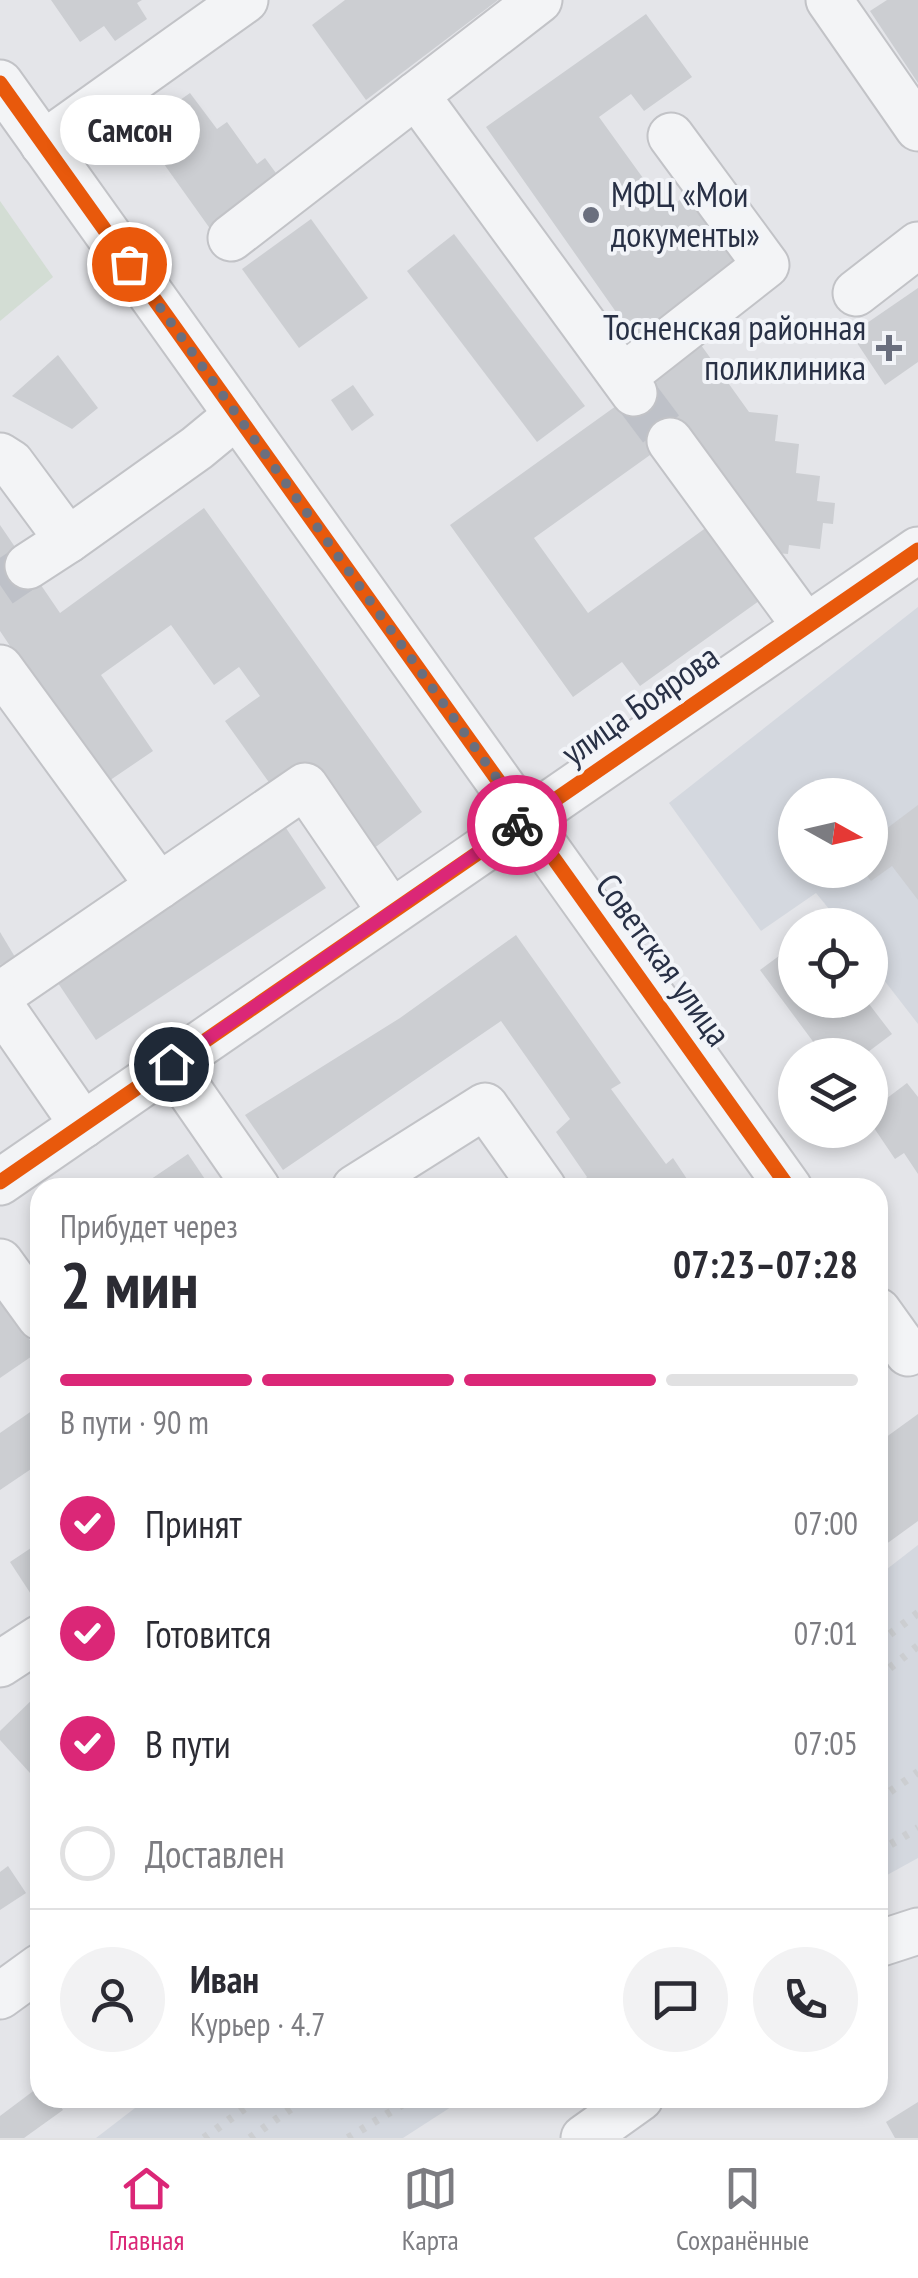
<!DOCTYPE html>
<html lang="ru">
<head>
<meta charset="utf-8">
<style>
  :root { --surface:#fff; --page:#f2f2f3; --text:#2b2b33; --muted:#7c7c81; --line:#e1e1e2; --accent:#db2777 }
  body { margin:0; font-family:"PT Sans Narrow",sans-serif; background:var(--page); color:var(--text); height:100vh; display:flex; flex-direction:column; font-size:38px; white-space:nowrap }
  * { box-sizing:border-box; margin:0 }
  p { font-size:32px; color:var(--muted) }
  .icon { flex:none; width:55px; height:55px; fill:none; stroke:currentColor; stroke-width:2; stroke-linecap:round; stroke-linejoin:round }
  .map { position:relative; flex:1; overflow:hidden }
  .side { position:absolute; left:30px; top:1178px; width:858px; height:930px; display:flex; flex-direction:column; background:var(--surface); border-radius:30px; box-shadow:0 5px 15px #0003 }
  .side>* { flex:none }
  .needle { width:65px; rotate:98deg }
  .fabs { position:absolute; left:778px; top:778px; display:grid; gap:20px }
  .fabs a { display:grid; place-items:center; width:110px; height:110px; border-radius:50%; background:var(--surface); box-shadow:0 5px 15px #0003; font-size:50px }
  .pin { position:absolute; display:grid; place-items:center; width:85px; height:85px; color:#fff; margin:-42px; border:5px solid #fff; border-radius:50%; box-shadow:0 2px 10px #0007 }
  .courier { position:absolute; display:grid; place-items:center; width:100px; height:100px; margin:-50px; border:8px solid #db2777; border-radius:50%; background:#fff; color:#222; box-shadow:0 2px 12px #0007 }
  .bubble { position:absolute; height:70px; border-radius:35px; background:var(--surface); box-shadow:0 5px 15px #0003; font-size:32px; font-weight:700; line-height:70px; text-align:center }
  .head em { font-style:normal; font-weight:700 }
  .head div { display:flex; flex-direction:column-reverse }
  .head { display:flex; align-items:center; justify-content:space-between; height:170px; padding:0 30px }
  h1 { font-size:65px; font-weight:700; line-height:75px }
  .bar { display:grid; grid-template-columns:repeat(4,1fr); gap:15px 10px; align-content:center; height:120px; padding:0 30px }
  .bar i { height:12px; border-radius:8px; background:var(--line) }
  .bar .on { background:var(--accent) }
  .bar p { grid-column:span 4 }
  .line { display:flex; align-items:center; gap:25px; padding:0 30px; border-top:2px solid var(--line) }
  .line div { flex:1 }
  .round { display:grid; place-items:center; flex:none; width:105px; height:105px; border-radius:52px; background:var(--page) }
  ol { padding:0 30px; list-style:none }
  li { display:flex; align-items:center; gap:30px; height:110px }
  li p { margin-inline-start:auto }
  li .icon { padding:10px; border-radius:50%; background:var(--accent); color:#fff; stroke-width:4 }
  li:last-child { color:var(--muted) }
  li i { width:55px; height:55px; border:5px solid var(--line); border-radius:50% }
  .tab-bar { display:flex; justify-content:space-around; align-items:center; height:140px; border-top:2px solid var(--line); background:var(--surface); font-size:28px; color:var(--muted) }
  .tab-bar a { display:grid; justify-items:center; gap:5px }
  .tab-bar .on { color:var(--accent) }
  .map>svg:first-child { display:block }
  .built { fill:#d4d8df; fill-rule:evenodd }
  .green { fill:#d3ddd4 }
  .building { fill:#ccced2 }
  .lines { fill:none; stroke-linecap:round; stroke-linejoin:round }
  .minor-tunnel { stroke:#bec1c8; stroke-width:45; stroke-dasharray:45 22; stroke-linecap:butt }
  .minor-casing { stroke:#c2c3c7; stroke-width:49 }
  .minor { stroke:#f3f4f6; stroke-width:45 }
  .rail { stroke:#ccced1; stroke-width:8; stroke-dasharray:5 10; stroke-linecap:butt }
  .cycleway-casing { stroke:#f2f4f8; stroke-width:21 }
  .cycleway { stroke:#e8590c; stroke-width:15 }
  .done { stroke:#6a6f7e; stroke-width:10; stroke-dasharray:0 18 }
  .route { stroke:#db2777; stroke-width:12 }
  .poi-dot { fill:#6a6f7e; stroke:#f2f4f8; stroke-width:4 }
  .labels { text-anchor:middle; stroke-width:8; stroke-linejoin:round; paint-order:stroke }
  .poi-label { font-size:35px; fill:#283045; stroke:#f2f4f8; text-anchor:start }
  .street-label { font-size:35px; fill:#283045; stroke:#f2f4f8 }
</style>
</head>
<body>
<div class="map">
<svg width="918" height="2138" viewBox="0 0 918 2138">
  <rect width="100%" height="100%" fill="#e4e5e9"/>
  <g class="built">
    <path d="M918 607V1024L870 962V925H842L816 893 761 931 669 803ZM795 795H870V870H795Z"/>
    <path d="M918 1545V1858L878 1880V1576Z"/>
    <path d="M148 2098H465L403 2138H96Z"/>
  </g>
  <path class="green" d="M0 201 53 277 0 321Z"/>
  <g class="building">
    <path d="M51 0H142L137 3 147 19 115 41 104 26 80 42Z"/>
    <path d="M345 0H498L366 100 312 25Z"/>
    <path d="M887 0H918V83L870 11Z"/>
    <path d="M646 14 692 77 644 111 631 94 599 117 666 210 688 194 738 263 635 339 486 127Z"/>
    <path d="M190 93 217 129 227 122 257 164 265 158 281 180 211 230 139 129Z"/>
    <path d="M311 219 368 298 299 348 242 269Z"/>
    <path d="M454 234 585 406 537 442 407 271Z"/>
    <path d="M918 288V362L885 385 851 334Z"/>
    <path d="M701 345 749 412 778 415 775 441 799 444 796 473 820 476 817 501 835 503 833 524 823 523 820 549 789 545 788 554 765 552 685 430 534 538 588 613 707 527 759 601 640 686 622 662 573 697 450 525Z"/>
    <path d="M58 355 98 408 72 429 12 396Z"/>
    <path d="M353 385 374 415 352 431 331 400Z"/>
    <path d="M204 508 422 812 373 849 309 762 273 788 225 721 260 696 239 667 214 685 171 625 101 675 153 751 103 785 0 631V525L60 613Z"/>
    <path d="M918 805V900L892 866 871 881 863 870H870V841Z"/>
    <path d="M286 828 326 888 96 1040 56 980Z"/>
    <path d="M0 932 15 957 0 965Z"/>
    <path d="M516 935 621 1083 611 1089 666 1164 673 1158 693 1188H576L587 1177 556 1132 570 1119 501 1021 283 1170 245 1115 400 1018Z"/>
    <path d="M795 944V1000H866L892 1034 864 1055H823L760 970Z"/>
    <path d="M907 1083 918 1097V1174L904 1153 895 1159 870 1122V1111Z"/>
    <path d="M188 1154 211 1188H138Z"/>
    <path d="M0 1297 38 1352 0 1378Z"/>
    <path d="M36 1408 40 1414V1463L0 1490V1433Z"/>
    <path d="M918 1414V1521L878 1550V1443Z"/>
    <path d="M40 1542V1608L10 1562Z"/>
    <path d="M40 1692V1784L0 1740V1731Z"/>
    <path d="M8 1866 26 1893 0 1910V1872Z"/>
    <path d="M40 2086V2098H54L63 2110 24 2138H0V2116Z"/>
    <path d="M918 2102V2138H895L886 2122Z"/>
  </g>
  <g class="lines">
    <g class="minor-tunnel">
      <path d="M634 393 670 441"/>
      <path d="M0 585 28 566"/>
    </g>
    <defs>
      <g id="minor">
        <path d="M829 0 918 128"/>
        <path d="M0 83 789 1188"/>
        <path d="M416 95 634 393"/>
        <path d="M43 144 245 0"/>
        <path d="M231 238 539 0"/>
        <path d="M856 293 918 245"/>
        <path d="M623 377 766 265 671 136"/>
        <path d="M670 441 806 627"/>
        <path d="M0 456 11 463 68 540 197 448 237 415"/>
        <path d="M28 566 68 540"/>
        <path d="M0 668 159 886"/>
        <path d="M0 995 305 786 391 912"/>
        <path d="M0 1005 83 1125"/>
        <path d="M171 1064 257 1188"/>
        <path d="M0 1182 918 550"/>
        <path d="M355 1188 485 1106 543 1188"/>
        <path d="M0 1262 40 1317"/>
        <path d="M878 1311 908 1353"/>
        <path d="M0 1664 40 1638"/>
        <path d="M878 1944 918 1931"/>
        <path d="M0 1996 40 1967"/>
        <path d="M584 2138 640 2098"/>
      </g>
    </defs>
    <use href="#minor" class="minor-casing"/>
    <use href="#minor" class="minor"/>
    <g class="rail">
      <path d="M878 1643 918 1613"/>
      <path d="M878 1677 918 1646"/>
      <path d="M878 1800 918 1772"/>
      <path d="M878 1852 918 1828"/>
      <path d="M204 2138 259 2098"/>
      <path d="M250 2138 306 2098"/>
      <path d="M348 2138 413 2098"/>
    </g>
    <defs>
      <g id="cycleway">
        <path d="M0 83 789 1188"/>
        <path d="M0 1182 918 550"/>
      </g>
    </defs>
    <use href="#cycleway" class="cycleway-casing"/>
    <use href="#cycleway" class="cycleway"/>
  </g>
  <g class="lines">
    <path class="done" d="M129 264 526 819 517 825"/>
    <path class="route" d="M171 1064 517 825"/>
  </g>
  <g class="poi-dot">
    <circle cx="591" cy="215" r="10"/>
    <path d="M884 333h10v10h10v10h-10v10h-10v-10h-10v-10h10z"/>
  </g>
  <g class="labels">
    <g class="poi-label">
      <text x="611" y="207">МФЦ «Мои<tspan x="611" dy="40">документы»</tspan></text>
      <text x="866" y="340" text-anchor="end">Тосненская районная<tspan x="866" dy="40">поликлиника</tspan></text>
    </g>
    <g class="street-label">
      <text transform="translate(640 705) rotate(-35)" y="12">улица Боярова</text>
      <text transform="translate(663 960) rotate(54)" y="12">Советская улица</text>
    </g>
  </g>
</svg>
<div class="fabs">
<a><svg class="needle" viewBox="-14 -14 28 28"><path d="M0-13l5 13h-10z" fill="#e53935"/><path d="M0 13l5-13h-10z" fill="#7c7c81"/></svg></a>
<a><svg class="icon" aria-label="locate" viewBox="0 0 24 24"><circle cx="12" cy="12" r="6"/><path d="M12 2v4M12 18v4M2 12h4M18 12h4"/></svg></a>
<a><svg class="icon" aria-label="layers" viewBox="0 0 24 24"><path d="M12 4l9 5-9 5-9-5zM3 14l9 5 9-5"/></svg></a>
</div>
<div class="pin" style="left:129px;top:264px;background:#ea580c"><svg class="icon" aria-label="bag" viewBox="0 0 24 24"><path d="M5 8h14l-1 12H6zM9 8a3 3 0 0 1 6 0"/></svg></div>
<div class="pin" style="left:171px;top:1064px;background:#1f2937"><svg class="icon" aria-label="home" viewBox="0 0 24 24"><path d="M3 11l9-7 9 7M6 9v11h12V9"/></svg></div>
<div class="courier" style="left:517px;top:825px"><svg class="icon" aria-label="bike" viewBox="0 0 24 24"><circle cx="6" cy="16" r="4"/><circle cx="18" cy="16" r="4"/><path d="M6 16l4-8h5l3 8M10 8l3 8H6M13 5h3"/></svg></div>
<div class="bubble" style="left:60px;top:95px;width:140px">Самсон</div>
<section class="side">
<div class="head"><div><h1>2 мин</h1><p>Прибудет через</p></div><em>07:23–07:28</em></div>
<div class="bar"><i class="on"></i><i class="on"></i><i class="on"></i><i></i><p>В пути · 90 m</p></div>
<ol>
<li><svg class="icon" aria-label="check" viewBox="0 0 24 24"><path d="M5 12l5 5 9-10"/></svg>Принят<p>07:00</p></li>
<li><svg class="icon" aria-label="check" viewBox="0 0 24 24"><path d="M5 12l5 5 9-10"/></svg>Готовится<p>07:01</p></li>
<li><svg class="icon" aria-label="check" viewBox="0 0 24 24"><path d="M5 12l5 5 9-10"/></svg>В пути<p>07:05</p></li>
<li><i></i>Доставлен</li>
</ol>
<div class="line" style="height:180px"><a class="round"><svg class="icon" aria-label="person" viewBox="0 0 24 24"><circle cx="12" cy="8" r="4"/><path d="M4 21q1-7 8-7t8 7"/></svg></a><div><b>Иван</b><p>Курьер · 4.7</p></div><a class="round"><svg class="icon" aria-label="chat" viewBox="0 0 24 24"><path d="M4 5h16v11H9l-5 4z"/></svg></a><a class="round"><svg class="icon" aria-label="phone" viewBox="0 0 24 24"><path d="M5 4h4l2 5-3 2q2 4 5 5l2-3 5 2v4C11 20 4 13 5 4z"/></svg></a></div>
</section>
</div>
<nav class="tab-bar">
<a class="on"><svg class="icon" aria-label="home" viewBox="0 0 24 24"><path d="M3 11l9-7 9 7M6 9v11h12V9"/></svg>Главная</a>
<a><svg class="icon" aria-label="map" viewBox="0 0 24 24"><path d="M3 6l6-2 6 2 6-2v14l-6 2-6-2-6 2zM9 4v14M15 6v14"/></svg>Карта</a>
<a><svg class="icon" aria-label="saved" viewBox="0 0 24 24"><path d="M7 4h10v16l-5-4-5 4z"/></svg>Сохранённые</a>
</nav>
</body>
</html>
